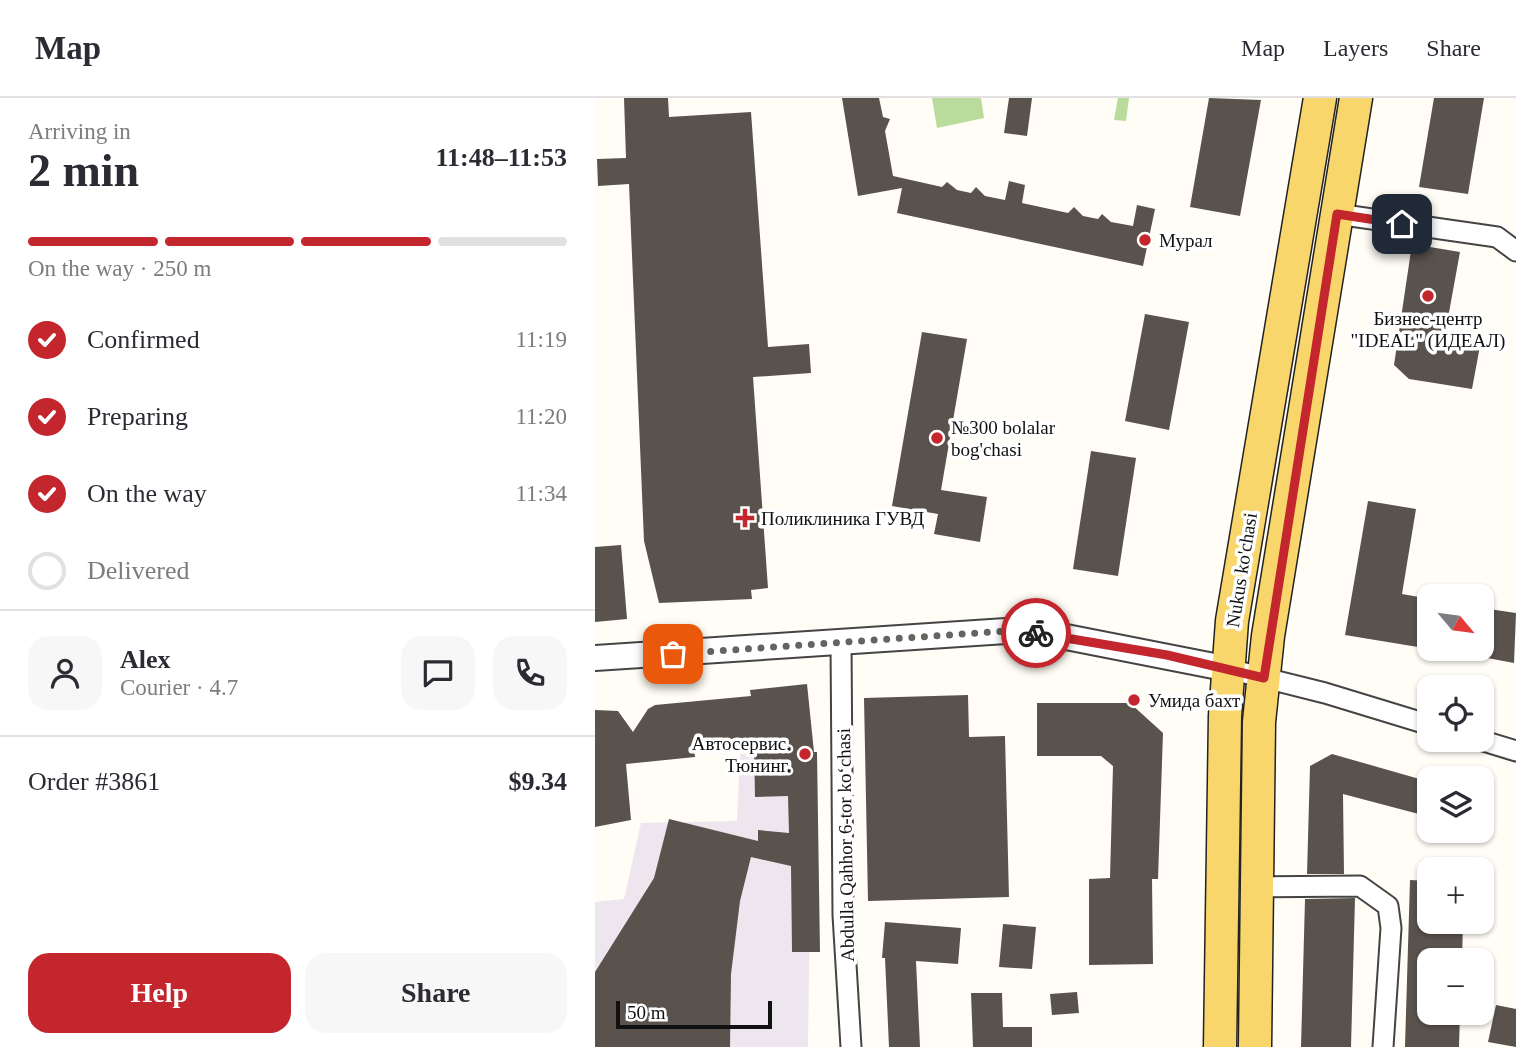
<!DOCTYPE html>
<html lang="en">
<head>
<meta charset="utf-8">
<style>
  :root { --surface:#fff; --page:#f7f7f7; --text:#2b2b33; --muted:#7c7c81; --line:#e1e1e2; --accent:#c4262e }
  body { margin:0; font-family:"Times New Roman",serif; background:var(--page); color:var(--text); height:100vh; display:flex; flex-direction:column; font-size:26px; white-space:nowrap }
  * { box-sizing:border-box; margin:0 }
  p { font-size:23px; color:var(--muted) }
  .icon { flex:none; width:38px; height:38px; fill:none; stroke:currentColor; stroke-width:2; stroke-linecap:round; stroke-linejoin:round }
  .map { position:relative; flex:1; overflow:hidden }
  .side { display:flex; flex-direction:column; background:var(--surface); width:595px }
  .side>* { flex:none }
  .needle { width:46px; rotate:119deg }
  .fabs { position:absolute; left:822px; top:486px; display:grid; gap:14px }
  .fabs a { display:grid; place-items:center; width:77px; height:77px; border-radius:14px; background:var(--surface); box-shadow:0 2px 5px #0004; font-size:35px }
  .scale { position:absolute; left:21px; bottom:18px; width:156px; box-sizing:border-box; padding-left:7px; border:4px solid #111; border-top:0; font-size:19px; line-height:24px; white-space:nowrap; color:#111; -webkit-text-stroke:5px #fff; paint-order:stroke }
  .pin { position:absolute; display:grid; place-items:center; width:60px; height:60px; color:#fff; margin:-30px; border-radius:14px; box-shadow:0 4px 10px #0006 }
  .courier { position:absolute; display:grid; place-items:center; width:70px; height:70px; margin:-35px; border:5px solid #c4262e; border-radius:50%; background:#fff; color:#222; box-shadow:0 2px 9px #0007 }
  .head em { font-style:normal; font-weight:700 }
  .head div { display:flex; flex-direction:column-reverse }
  .head { display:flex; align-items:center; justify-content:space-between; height:119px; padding:0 28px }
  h1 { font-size:46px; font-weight:700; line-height:52px }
  .bar { display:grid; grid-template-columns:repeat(4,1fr); gap:10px 7px; align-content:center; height:84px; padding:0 28px }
  .bar i { height:9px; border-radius:5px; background:var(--line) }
  .bar .current { background:var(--accent) }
  .bar p { grid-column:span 4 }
  .line { display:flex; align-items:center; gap:18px; padding:0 28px; border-top:2px solid var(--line) }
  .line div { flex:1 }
  .round { display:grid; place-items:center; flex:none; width:74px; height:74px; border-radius:21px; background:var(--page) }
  ol { padding:0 28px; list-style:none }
  li { display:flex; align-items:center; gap:21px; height:77px }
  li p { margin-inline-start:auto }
  li .icon { padding:7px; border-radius:50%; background:var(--accent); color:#fff; stroke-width:4 }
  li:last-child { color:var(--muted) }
  li i { width:38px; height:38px; border:4px solid var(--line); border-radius:50% }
  .primary-button { display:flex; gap:14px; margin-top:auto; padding:14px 28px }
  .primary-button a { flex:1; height:80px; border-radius:21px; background:var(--accent); color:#fff; font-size:28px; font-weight:700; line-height:80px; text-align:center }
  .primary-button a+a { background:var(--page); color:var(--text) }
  header { display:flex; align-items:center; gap:42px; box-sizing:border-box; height:98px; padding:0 35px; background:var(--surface); border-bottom:2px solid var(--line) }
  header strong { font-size:33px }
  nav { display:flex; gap:38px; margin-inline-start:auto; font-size:24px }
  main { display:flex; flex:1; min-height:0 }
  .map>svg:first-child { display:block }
  .industrial { fill:#eee6ef }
  .forest { fill:#b9dc9c }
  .building { fill:#5a524d }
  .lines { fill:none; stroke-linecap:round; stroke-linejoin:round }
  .minor-casing { stroke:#444; stroke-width:23 }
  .tertiary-casing { stroke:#444; stroke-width:28 }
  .primary-casing { stroke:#222; stroke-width:35 }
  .minor { stroke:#fff; stroke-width:19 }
  .tertiary { stroke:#fff; stroke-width:24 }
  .primary { stroke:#f9d66b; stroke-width:32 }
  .done { stroke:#646461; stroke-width:7; stroke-dasharray:0 12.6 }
  .route { stroke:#c4262e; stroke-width:9 }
  .poi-dot { fill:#c4262e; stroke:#fff; stroke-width:2.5 }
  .labels { text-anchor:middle; stroke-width:7; stroke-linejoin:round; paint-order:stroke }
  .poi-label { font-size:19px; fill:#111; stroke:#fff; text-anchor:start }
  .street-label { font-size:19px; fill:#111; stroke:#fff }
</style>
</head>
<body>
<header>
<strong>Map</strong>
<nav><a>Map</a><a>Layers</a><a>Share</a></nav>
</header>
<main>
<section class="side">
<div class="head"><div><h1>2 min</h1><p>Arriving in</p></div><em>11:48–11:53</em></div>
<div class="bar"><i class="current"></i><i class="current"></i><i class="current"></i><i></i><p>On the way · 250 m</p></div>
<ol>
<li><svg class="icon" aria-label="check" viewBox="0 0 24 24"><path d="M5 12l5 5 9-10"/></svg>Confirmed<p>11:19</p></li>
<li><svg class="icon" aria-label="check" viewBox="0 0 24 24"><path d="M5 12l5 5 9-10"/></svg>Preparing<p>11:20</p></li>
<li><svg class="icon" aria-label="check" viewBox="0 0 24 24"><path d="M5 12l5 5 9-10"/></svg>On the way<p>11:34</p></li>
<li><i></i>Delivered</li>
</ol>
<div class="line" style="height:126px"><a class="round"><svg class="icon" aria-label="person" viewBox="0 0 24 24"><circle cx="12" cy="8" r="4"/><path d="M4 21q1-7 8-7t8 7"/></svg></a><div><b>Alex</b><p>Courier · 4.7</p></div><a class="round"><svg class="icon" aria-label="chat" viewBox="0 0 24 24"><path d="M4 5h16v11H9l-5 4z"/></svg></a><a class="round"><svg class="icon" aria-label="phone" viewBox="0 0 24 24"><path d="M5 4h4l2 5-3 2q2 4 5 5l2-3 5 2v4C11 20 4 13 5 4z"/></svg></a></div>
<div class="line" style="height:91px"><div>Order #3861</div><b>$9.34</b></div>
<div class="primary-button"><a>Help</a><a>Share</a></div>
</section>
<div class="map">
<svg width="921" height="949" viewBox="0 0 921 949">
  <rect width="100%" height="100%" fill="#fffdf5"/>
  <path class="industrial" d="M217 651 213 949H0V804L29 801 46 725 142 723 145 656Z"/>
  <g class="forest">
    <path d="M337 0H386L389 20 342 30Z"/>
    <path d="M523 0H534L531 23 519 22Z"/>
  </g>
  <g class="building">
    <path d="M29 0H73L74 19 156 14 173 249 214 246 216 275 158 279 173 490 156 492 157 501 64 505 49 443 34 86 3 88 2 61 31 60Z"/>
    <path d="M247 0H284L288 19 295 21 290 33 298 78 347 89 352 84 362 92 376 95 381 89 390 98 410 102 414 83 430 87 427 105 473 115 479 109 488 118 503 121 507 116 516 124 538 128 542 107 560 111 548 168 302 115 307 90 263 98Z"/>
    <path d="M414 0H437L432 38 409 35Z"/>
    <path d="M614 0 666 2 645 118 595 109Z"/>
    <path d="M839 0H889L873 96 824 89Z"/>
    <path d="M817 146 865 154 849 242 885 248 877 291 814 281 799 267Z"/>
    <path d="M550 216 594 224 574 332 530 323Z"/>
    <path d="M327 234 372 241 346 392 392 399 385 444 339 436 343 416 297 408Z"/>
    <path d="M496 353 541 360 523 478 478 471Z"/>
    <path d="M773 403 821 411 807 496 835 501V551L750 537Z"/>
    <path d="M26 447 32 521 0 524V449Z"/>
    <path d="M887 510 921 515 919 565 887 559Z"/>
    <path d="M212 586 219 654H222L225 854H197L196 768 156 759 145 803 136 876 135 949H0V874L59 780 74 721 163 743V732L194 735 193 698 160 699 159 645 99 651 100 659 31 666 36 722 0 729V612L23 613 38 634 53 611 60 607 156 598 155 592Z"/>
    <path d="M373 597 374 639 410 638 414 799 273 803 269 600Z"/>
    <path d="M442 605H535L568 635 563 781H557L558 866 494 867V781L515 780 518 668 506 658H442Z"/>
    <path d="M737 656 835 684V719L748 696 749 776H712L715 668Z"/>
    <path d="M815 782 835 783V824H868L867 863H835V915H865L864 949H810Z"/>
    <path d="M760 800 756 949H706L710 801Z"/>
    <path d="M290 824 366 830 363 866 321 863 325 949H294L290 860H287Z"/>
    <path d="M408 826 441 829 437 871 404 869Z"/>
    <path d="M482 894 484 915 457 917 455 896Z"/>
    <path d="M376 895H407L408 929H437V949H378Z"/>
    <path d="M901 907 921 911V949L893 944Z"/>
  </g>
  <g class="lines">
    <defs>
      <g id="minor">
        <path d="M742 116 902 139 921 153"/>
        <path d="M246 544 248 817 256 949"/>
        <path d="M634 571 730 595 835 627"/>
        <path d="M885 642 921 653"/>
        <path d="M662 789 765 788 793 808 796 830 788 949"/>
      </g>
      <path id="tertiary" d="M0 560 411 533 461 537 634 571"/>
      <g id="primary">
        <path d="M625 949 630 618 637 523 725 0"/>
        <path d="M660 949 664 624 673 538 761 0"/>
      </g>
    </defs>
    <use href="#minor" class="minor-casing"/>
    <use href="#tertiary" class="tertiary-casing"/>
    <use href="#primary" class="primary-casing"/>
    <use href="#minor" class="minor"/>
    <use href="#tertiary" class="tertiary"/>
    <use href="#primary" class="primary"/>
  </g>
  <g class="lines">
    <path class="done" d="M78 556 411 533 441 535"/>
    <path class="route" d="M441 535 572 557 669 580 742 116 807 126"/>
  </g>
  <g class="poi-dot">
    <circle cx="550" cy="142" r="7"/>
    <circle cx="833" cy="198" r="7"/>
    <circle cx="342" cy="340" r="7"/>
    <path d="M146.5 409.5h7v7h7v7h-7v7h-7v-7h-7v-7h7z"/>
    <circle cx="539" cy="602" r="7"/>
    <circle cx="210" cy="656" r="7"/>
  </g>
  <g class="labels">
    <g class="poi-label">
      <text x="564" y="149">Мурал</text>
      <text x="833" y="227" text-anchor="middle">Бизнес-центр<tspan x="833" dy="22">"IDEAL" (ИДЕАЛ)</tspan></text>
      <text x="356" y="336">№300 bolalar<tspan x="356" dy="22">bog'chasi</tspan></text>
      <text x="166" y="427">Поликлиника ГУВД</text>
      <text x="553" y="609">Умида бахт</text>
      <text x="196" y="652" text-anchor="end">Автосервис.<tspan x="196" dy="22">Тюнинг.</tspan></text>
    </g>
    <g class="street-label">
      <text transform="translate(646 472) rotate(-81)" y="7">Nukus ko'chasi</text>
      <text transform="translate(250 747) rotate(-91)" y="7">Abdulla Qahhor 6-tor koʻchasi</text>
    </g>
  </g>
</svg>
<div class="fabs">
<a><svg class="needle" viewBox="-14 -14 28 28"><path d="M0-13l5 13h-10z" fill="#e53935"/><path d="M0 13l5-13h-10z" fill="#7c7c81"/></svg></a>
<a><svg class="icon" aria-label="locate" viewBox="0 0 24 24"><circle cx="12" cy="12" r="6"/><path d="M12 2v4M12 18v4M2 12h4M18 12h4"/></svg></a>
<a><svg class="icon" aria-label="layers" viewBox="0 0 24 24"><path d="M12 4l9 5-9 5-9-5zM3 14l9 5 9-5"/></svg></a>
<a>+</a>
<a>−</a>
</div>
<div class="scale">50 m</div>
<div class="pin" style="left:78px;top:556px;background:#ea580c"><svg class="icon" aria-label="bag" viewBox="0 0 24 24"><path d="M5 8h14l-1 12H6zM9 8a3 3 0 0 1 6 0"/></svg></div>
<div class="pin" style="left:807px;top:126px;background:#1f2937"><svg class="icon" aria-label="home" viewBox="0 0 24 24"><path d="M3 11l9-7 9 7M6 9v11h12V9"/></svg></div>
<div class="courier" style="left:441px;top:535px"><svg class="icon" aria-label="bike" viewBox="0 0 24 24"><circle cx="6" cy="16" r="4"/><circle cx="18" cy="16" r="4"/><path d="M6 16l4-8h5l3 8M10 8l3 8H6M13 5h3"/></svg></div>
</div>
</main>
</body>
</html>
